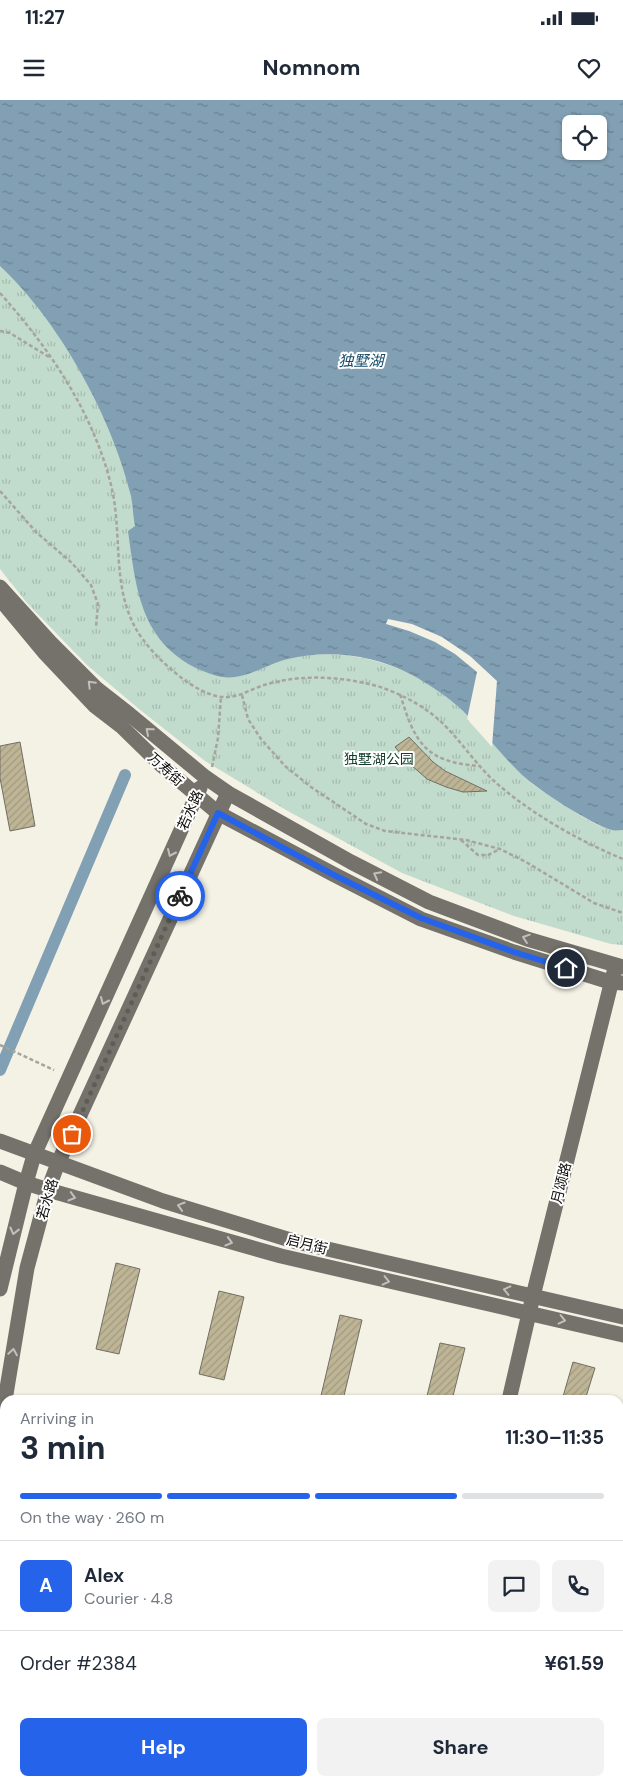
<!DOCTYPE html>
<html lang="en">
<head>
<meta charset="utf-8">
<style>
  :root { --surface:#fff; --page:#f2f2f3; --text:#1f2937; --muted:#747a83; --line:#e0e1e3; --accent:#2563eb }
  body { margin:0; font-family:"DM Sans","Noto Sans SC",sans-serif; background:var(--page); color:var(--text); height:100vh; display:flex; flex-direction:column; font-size:19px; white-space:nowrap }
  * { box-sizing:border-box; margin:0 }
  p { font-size:16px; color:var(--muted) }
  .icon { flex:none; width:28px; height:28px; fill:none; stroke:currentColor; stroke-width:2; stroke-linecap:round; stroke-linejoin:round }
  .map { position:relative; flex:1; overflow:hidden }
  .sheet { position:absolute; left:0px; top:1295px; width:624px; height:391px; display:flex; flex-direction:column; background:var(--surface); border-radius:15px 15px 0 0; box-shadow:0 1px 4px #0004 }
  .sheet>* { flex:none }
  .tools { position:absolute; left:562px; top:15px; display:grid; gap:10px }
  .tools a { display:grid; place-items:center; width:45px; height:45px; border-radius:8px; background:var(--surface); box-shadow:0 1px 4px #0004; font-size:25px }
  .pin { position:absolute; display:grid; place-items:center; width:42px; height:42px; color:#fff; margin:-21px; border:2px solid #fff; border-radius:50%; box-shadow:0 1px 5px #0007 }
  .courier { position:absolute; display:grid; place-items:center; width:50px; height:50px; margin:-25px; border:4px solid #2563eb; border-radius:50%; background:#fff; color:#222; box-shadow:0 1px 6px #0007 }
  .overview em { font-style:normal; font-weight:700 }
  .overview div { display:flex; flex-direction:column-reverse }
  .overview { display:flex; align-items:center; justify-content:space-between; height:85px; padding:0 20px }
  h1 { font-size:32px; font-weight:700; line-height:38px }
  .bar { display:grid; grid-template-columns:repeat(4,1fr); gap:8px 5px; align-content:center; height:60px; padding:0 20px }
  .bar i { height:6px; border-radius:4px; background:var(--line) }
  .bar .current { background:var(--accent) }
  .bar p { grid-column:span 4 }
  .line { display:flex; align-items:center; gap:12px; padding:0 20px; border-top:1px solid var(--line) }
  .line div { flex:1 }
  .round { display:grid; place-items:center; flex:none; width:52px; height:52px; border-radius:8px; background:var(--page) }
  .cta { display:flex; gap:10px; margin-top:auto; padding:10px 20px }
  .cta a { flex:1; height:58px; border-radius:8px; background:var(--accent); color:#fff; font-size:20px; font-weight:700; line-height:58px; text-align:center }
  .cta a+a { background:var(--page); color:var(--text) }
  .status { display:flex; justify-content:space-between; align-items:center; height:35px; padding:0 25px; background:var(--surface); direction:ltr }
  .status svg { height:14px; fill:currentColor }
  header { display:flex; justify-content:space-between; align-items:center; height:65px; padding:0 20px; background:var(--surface); font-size:22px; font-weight:700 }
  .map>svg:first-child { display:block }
  .grass { fill:url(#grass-dots) }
  .park { fill:url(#park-tufts) }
  .water { fill:url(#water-ripples); fill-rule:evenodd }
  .pier { fill:#f4f1e5 }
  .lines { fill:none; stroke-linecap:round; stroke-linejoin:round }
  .canal { stroke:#82a0b4; stroke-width:12 }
  .building { fill:url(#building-hatch); stroke:#716e64 }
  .path { stroke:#a7a59b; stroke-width:2.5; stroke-dasharray:4 2.5; stroke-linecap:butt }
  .secondary { stroke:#74726b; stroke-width:15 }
  .oneway { stroke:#c0c0bc }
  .done { stroke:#5e5c55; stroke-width:5; stroke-dasharray:0 9 }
  .route { stroke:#2563eb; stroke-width:6 }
  .labels { text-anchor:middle; stroke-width:4; stroke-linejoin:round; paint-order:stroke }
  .park-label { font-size:14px; fill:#103d2a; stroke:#fff }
  .street-label { font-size:14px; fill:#0d0c08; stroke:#fff }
  .water-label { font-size:15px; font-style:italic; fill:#164b69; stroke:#fff }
</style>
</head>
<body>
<div class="status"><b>11:27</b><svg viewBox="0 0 49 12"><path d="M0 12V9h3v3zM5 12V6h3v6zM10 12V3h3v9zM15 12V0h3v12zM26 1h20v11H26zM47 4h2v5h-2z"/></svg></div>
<header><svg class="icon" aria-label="menu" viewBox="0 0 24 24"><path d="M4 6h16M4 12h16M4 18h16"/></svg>Nomnom<svg class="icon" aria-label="heart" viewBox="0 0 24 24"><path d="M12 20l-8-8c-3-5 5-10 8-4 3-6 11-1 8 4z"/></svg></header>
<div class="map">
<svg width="623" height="1686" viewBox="0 0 623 1686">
  <defs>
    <pattern id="grass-dots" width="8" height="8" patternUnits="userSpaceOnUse" patternTransform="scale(1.25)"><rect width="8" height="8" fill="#c1dbcd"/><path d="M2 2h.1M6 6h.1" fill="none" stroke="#a5bbaf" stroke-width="1.8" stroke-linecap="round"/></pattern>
    <pattern id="park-tufts" width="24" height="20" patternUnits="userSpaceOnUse" patternTransform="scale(1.25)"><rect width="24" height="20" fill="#c1dbcd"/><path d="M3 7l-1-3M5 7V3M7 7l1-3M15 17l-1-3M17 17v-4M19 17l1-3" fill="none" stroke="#a5bbaf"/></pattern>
    <pattern id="water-ripples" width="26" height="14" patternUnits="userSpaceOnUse" patternTransform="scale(1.25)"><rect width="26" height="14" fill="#82a0b4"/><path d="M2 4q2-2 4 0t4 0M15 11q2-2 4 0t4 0" fill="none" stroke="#698190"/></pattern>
    <pattern id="building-hatch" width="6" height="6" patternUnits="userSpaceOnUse" patternTransform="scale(1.25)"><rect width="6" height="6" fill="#beb596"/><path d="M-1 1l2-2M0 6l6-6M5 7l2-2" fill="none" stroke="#a29a80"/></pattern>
  </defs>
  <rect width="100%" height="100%" fill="#f4f1e5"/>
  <path class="grass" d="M619 1620 623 1622V1686H569V1681H619Z"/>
  <path class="park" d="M0 157 67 238 235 577C253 571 270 562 289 558 351 545 418 567 463 611 483 631 501 655 522 675 534 687 551 696 565 705 582 717 602 731 623 730V845L611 844 514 816 402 773 286 710 205 661 139 609 87 565 27 503 0 469Z"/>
  <path class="water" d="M0 0H623V730C619 730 615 731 612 730 592 725 537 689 522 675 501 655 483 631 463 611 447 596 429 584 410 574 374 555 327 549 288 559 270 563 253 575 235 577 222 579 210 574 198 569 140 541 136 488 128 431L135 426C133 416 133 406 131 396 112 317 59 221 0 166ZM571 24H599V51H571Z"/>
  <path class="pier" d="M388 519 412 524 442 537 470 556 497 581 492 647 467 619 477 572 455 554 435 542 409 531 386 524Z"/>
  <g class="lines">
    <path class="canal" d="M0 970 125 675"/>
  </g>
  <g class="building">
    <path d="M409 637 433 662 445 671 487 691 463 692 446 687 427 679 410 664 395 647Z"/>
    <path d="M20 642 35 726 10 731 0 678V646Z"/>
    <path d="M116 1163 140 1169 119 1254 96 1249Z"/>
    <path d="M219 1191 244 1197 224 1280 199 1274Z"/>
    <path d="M340 1215 362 1220 343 1300H320Z"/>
    <path d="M440 1243 465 1248 452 1300H426Z"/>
    <path d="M573 1262 595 1268 585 1300H562Z"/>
  </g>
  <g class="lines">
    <g class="path">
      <path d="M0 193C49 248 93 312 111 385 123 433 111 484 136 529 150 554 198 600 228 597 241 596 252 589 264 585 301 574 339 576 377 586 399 593 421 604 439 620 459 638 473 661 493 680 528 712 579 741 623 759"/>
      <path d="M0 231 10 233 49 257"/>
      <path d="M0 391 36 432 72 463 91 485 98 504 96 527"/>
      <path d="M400 594C415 643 425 662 479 666"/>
      <path d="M242 595 248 619 261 639 285 666 311 687 366 724 385 731 466 740 500 749 526 762 594 803 623 813"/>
      <path d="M212 667 218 638 221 597"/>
      <path d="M461 740 478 755H488L500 749"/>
      <path d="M0 945 54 970"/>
      <path d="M0 1644 1 1686"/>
    </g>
    <g class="secondary">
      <path d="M0 487 50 542 97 589 129 614 205 677 228 693 351 762 429 802 527 839 623 867"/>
      <path d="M0 499 44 552 95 606 121 626 160 664 218 713 333 774 421 819 514 852 610 882 623 883"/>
      <path d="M0 1041 163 1101 297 1142 623 1217"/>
      <path d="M0 1072 26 1083 48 1090 281 1156 623 1235"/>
      <path d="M0 1189 26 1083 34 1055 200 688"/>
      <path d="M5 1300 27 1168 48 1090 58 1063 228 693"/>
      <path d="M509 1300 533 1196 614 872"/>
      <path d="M0 1330 5 1300"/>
      <path d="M0 1465 5 1466"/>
      <path d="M0 1493H5"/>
      <path d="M619 1577 623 1578"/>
      <path d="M619 1600 623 1601"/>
    </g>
  </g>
  <defs><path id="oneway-chevron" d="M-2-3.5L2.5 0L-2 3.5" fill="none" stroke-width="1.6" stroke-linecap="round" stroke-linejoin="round" transform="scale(1.25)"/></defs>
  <g class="oneway">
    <use href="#oneway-chevron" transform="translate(91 584) rotate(-135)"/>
    <use href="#oneway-chevron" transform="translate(149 631) rotate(-139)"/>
    <use href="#oneway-chevron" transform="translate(171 753) rotate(114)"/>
    <use href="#oneway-chevron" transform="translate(377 775) rotate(-152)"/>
    <use href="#oneway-chevron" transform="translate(526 838) rotate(-161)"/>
    <use href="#oneway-chevron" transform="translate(104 901) rotate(114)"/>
    <use href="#oneway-chevron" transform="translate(72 1097) rotate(16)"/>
    <use href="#oneway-chevron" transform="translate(181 1106) rotate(-163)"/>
    <use href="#oneway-chevron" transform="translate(14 1131) rotate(104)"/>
    <use href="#oneway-chevron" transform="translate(229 1142) rotate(16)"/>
    <use href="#oneway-chevron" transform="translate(386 1181) rotate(13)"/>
    <use href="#oneway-chevron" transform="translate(507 1190) rotate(-167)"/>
    <use href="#oneway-chevron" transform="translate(562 1220) rotate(13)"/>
    <use href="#oneway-chevron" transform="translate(13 1252) rotate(-81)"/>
  </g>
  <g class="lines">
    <path class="done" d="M72 1034 180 796"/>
    <path class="route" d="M180 796 218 713 332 774 421 818 514 852 566 868"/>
  </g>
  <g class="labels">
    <g class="park-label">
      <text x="379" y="664">独墅湖公园</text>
    </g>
    <g class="street-label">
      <text transform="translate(166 669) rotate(42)" y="5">万寿街</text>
      <text transform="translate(190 710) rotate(-66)" y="5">若水路</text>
      <text transform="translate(561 1083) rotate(-76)" y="5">月颂路</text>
      <text transform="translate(47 1099) rotate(-73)" y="5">若水路</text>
      <text transform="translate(307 1144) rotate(14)" y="5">启月街</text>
    </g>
    <g class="water-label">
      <text x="361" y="266">独墅湖</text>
    </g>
  </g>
</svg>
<div class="tools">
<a><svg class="icon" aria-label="locate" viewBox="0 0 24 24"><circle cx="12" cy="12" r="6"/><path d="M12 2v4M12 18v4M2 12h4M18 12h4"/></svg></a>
</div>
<div class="pin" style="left:72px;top:1034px;background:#ea580c"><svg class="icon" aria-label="bag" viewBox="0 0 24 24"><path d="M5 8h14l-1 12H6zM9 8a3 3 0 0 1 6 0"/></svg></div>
<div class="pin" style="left:566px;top:868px;background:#1f2937"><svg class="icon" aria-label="home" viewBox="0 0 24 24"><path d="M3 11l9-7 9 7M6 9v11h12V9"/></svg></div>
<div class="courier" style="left:180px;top:796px"><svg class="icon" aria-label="bike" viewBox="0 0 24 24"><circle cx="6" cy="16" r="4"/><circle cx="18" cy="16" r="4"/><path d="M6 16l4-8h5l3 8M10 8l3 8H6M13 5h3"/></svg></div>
<section class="sheet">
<div class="overview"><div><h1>3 min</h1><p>Arriving in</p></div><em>11:30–11:35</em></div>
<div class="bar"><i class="current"></i><i class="current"></i><i class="current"></i><i></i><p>On the way · 260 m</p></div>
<div class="line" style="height:90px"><b class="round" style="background:var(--accent);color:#fff">A</b><div><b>Alex</b><p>Courier · 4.8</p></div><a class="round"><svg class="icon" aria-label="chat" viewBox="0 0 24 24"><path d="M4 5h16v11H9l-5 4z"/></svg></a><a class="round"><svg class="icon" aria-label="phone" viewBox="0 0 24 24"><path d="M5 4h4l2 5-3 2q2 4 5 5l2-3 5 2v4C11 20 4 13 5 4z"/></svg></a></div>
<div class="line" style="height:65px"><div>Order #2384</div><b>¥61.59</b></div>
<div class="cta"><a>Help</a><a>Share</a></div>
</section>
</div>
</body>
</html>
